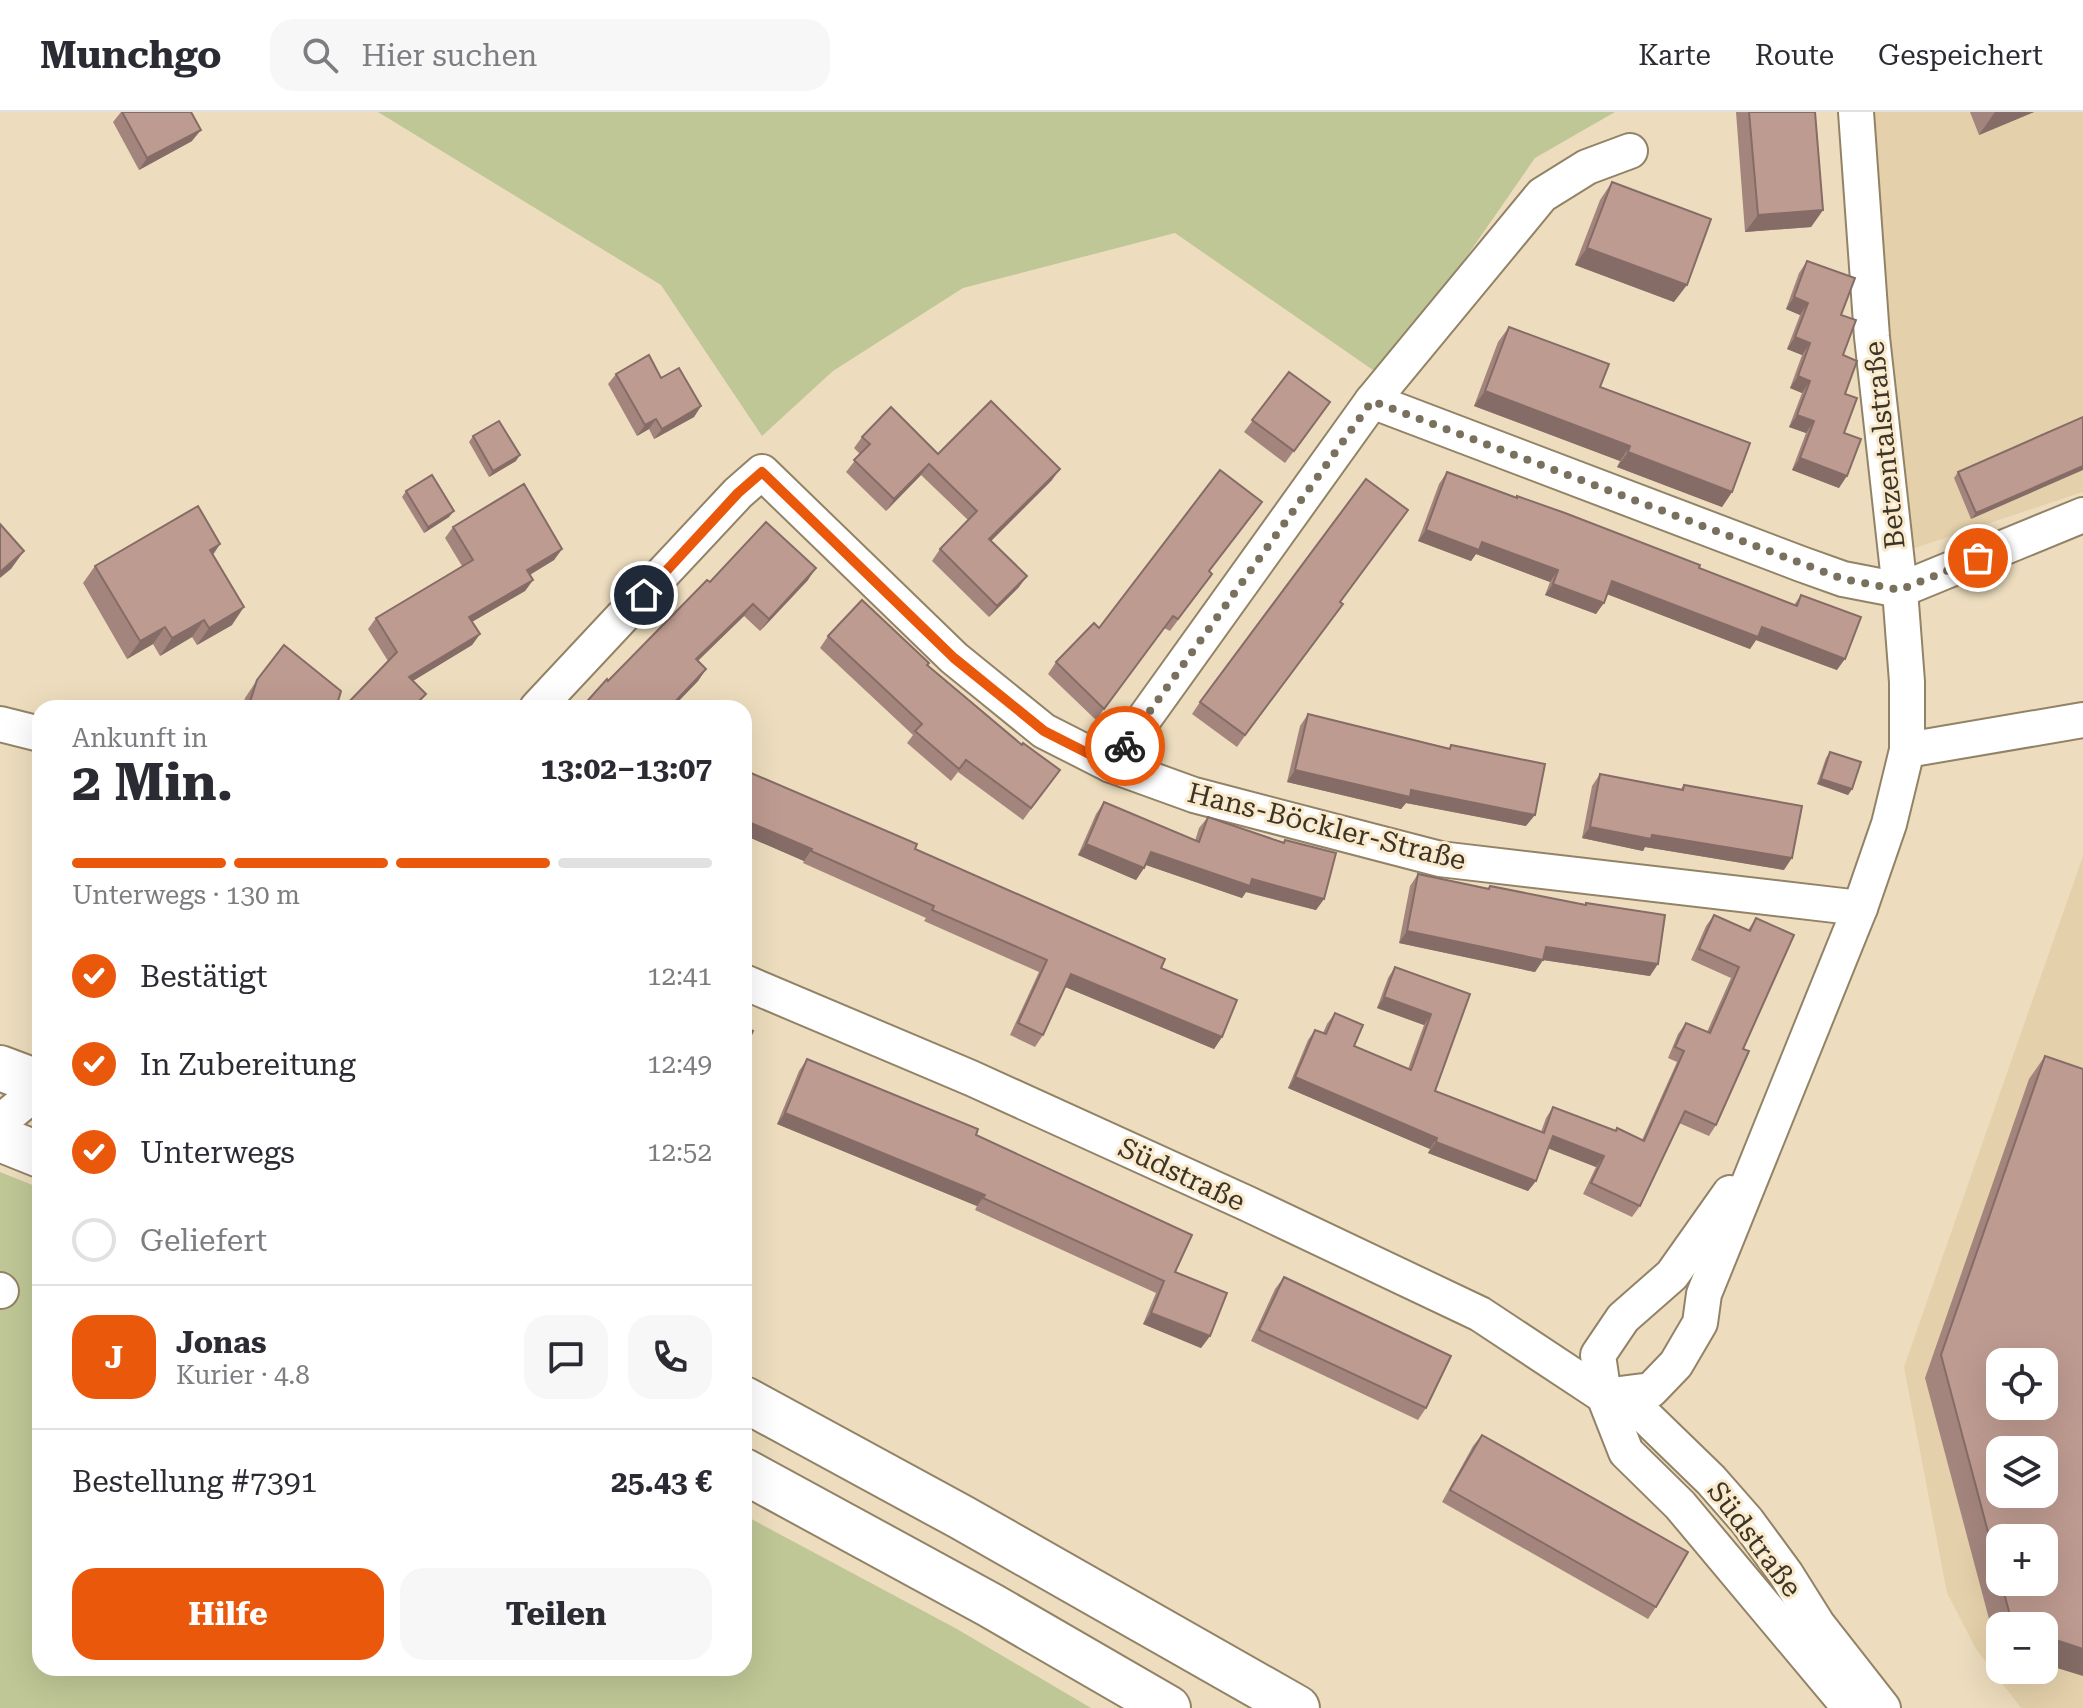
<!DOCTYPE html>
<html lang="de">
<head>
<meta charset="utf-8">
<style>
  :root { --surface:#fff; --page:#f7f7f7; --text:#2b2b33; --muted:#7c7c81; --line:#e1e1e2; --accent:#ea580c }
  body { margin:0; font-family:"Roboto Serif",serif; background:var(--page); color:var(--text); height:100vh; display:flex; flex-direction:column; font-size:30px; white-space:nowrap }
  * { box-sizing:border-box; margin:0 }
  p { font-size:26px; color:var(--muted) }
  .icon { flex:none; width:44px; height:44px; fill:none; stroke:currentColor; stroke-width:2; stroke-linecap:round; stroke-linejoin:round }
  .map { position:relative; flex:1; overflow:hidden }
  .drawer { position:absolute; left:32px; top:588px; width:720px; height:976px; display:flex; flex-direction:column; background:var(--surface); border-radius:24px; box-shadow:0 8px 32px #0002 }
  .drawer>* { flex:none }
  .controls { position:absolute; left:1986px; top:1236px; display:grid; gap:16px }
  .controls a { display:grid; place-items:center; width:72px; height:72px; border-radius:16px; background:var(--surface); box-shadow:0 8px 32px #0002; font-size:40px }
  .pin { position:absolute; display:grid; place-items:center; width:68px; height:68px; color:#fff; margin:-34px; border:4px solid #fff; border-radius:50%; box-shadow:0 2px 8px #0007 }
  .courier { position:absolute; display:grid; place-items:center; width:80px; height:80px; margin:-40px; border:6px solid #ea580c; border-radius:50%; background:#fff; color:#222; box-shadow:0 2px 10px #0007 }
  .head em { font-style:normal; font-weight:700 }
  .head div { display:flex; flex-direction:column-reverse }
  .head { display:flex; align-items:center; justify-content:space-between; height:136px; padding:0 40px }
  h1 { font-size:52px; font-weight:700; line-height:60px }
  .bar { display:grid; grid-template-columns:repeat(4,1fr); gap:12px 8px; align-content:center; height:96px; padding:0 40px }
  .bar i { height:10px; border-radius:6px; background:var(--line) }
  .bar .active { background:var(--accent) }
  .bar p { grid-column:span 4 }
  .line { display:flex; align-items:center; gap:20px; padding:0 40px; border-top:2px solid var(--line) }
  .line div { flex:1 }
  .round { display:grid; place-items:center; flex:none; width:84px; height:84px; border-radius:24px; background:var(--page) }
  ol { padding:0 40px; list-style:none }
  li { display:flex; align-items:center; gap:24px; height:88px }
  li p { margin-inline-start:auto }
  li .icon { padding:8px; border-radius:50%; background:var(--accent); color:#fff; stroke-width:4 }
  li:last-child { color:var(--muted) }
  li i { width:44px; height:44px; border:4px solid var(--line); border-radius:50% }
  .action { display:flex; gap:16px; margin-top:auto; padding:16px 40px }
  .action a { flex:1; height:92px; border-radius:24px; background:var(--accent); color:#fff; font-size:32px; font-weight:700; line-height:92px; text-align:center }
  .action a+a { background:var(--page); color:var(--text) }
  header { display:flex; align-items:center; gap:48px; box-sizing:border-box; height:112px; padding:0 40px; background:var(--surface); border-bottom:2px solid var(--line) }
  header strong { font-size:38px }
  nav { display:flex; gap:44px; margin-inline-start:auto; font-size:28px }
  .search { width:560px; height:72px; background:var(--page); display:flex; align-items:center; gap:20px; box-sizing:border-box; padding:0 28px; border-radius:24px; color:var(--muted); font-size:30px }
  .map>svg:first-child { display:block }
  .built { fill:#e4d0aa; fill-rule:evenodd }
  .green { fill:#bfc796 }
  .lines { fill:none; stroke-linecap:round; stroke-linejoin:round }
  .minor-casing { stroke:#928367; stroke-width:38 }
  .highway-casing { stroke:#928367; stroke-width:48 }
  .minor { stroke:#fff; stroke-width:34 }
  .highway { stroke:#fff; stroke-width:44 }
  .wall { fill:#a3857d; fill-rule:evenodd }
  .shaded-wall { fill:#856c66 }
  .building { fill:#be9b91; stroke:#856c66; stroke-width:2; fill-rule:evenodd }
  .done { stroke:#79705d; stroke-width:8; stroke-dasharray:0 14.4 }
  .route { stroke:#ea580c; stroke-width:10 }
  .labels { text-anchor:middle; stroke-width:6; stroke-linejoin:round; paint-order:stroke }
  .street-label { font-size:28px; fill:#3b3529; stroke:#faeacb }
</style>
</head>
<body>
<header>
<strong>Munchgo</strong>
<div class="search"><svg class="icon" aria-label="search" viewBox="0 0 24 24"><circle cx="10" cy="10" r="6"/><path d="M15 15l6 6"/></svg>Hier suchen</div>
<nav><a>Karte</a><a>Route</a><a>Gespeichert</a></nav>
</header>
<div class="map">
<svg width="2083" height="1596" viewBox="0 0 2083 1596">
  <rect width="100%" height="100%" fill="#edddbe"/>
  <g class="built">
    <path d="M1870 0H2083V380L1909 438Z"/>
    <path d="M2083 744V1596H2021L1976 1537 1947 1481 1904 1255ZM2000 1250H2044V1294H2000ZM2000 1338H2044V1382H2000ZM2000 1426H2044V1470H2000ZM2000 1514H2044V1558H2000Z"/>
  </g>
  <g class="green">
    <path d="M378 0H1615L1535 46 1383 265 1175 121 963 176 833 259 762 324 661 173Z"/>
    <path d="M0 1060 40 1076V1556H744V1403L957 1517 1091 1596H0Z"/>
  </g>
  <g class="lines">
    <defs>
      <g id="minor">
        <path d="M1372 289 1801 452 1843 467 1900 478"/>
        <path d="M1900 478 2083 403"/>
        <path d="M537 596 738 381 762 360 954 546 1044 619 1111 653 1194 683 1440 747 1860 796"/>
        <path d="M0 612 40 622"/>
        <path d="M1907 638 2083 608"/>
        <path d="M1111 653 1372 289 1542 83 1587 55 1630 39"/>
        <path d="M744 870 971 966 1246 1091 1480 1202 1604 1284 1643 1302 1711 1368 1747 1409 1786 1462 1818 1513 1883 1596"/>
        <path d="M0 1010 40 977"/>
        <path d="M1730 1081 1672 1163 1623 1206 1598 1243 1604 1284 1626 1340 1680 1393 1850 1596"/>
        <path d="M0 1178 1 1179"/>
        <path d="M1604 1284 1651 1278 1676 1252 1700 1211 1704 1182 1860 796 1889 712 1907 638V570L1900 478 1872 225 1856 0"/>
      </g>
      <g id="highway">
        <path d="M0 956 40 971"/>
        <path d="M0 1027 40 1043"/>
        <path d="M744 1287 961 1405 1297 1596"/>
        <path d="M744 1359 990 1493 1168 1596"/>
      </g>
    </defs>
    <use href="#minor" class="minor-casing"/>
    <use href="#highway" class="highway-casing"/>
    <use href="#minor" class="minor"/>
    <use href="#highway" class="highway"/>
  </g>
  <g class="wall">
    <path d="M121 0H191L192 29 139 58 113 10Z"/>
    <path d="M1736 0H1815L1823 98 1811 115 1745 120Z"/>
    <path d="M1970 0H2034L1979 23Z"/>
    <path d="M1612 70 1674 190 1575 153 1600 88Z"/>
    <path d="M1807 149 1841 203 1845 282 1844 321 1839 376 1792 358 1806 321 1789 315 1802 281 1790 276 1802 243 1787 237 1800 203 1786 197 1799 161Z"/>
    <path d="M1509 215 1600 275 1732 380 1722 395 1617 355 1620 349 1474 294 1498 230Z"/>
    <path d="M1289 260 1330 290 1285 351 1244 320Z"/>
    <path d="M616 262 661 266 701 294 694 305 654 327 649 317 637 324 608 272Z"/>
    <path d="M2083 305 1971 407 1954 366 1958 360Z"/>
    <path d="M473 324 516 349 489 365 469 330Z"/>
    <path d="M862 325 1052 368 991 429 1019 475 989 505 932 449 940 437 968 408 921 363 886 399 846 360 860 342 854 336Z"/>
    <path d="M1447 360 1794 493 1801 483 1837 558 1756 528 1750 537 1607 482 1596 502 1545 483 1550 470 1476 442 1471 449 1418 429 1439 372Z"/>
    <path d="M406 379 449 405 424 421 402 385Z"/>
    <path d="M453 415 562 437 554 448 530 463 533 468 525 479 472 510 480 522 472 533 413 569 419 593 415 596H343L388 549 368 517 376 506 462 454 445 426Z"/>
    <path d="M220 432 213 443 232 513 197 533 192 525 160 544 153 532 127 547 83 471 95 454Z"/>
    <path d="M1210 460 1212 462 1170 519 1164 516 1096 608 1048 562 1056 550 1099 516Z"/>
    <path d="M808 468 760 519 744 504 698 549 706 557 698 569 672 596H581L710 470Z"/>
    <path d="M1340 491 1237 635 1192 602 1200 590Z"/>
    <path d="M828 524 927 554 1022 633 1060 658 1023 708 958 660 951 669 907 631 913 623 820 536Z"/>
    <path d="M257 568 336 596H242L245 586Z"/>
    <path d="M1308 602 1449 636 1451 633 1526 714 1406 691 1401 697 1287 670 1300 614Z"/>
    <path d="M1830 640 1852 677 1848 683 1817 672 1826 646Z"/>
    <path d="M744 658 915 737 1161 856 1222 925 1214 937 1065 875 1043 923 1035 935 1010 923 1039 860 924 809 926 806 803 751 804 749 744 723Z"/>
    <path d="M1600 662 1681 677 1684 673 1784 758 1645 735 1643 739 1582 726 1592 674Z"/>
    <path d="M1104 690 1195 729 1199 716 1208 705 1283 730 1285 728 1324 787 1316 798 1246 780 1242 786 1146 753 1136 768 1078 743 1096 702Z"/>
    <path d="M1418 762 1488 776 1490 774 1585 793 1586 791 1650 864 1543 848 1535 860 1399 831 1410 774Z"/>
    <path d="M1714 803 1748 818 1756 806 1743 937 1716 1013 1709 1024 1679 1011 1640 1094 1632 1105 1583 1082 1596 1055 1548 1036 1536 1069 1528 1079 1428 1041 1430 1037 1288 976 1308 928 1315 918 1323 921 1327 912 1335 901 1354 934 1408 957 1424 913 1377 896 1388 866 1395 855 1470 882 1435 979 1541 1020 1546 1006 1553 995 1615 1019 1642 1028 1677 950 1668 946 1678 922 1686 911 1707 920 1731 866 1691 848 1706 814Z"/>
    <path d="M2045 944 2044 1514H2000V1538L1997 1537 1925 1266 2029 967ZM2000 1426 2044 1470H2000Z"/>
    <path d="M807 947 976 1023 1175 1160 1210 1224 1201 1236 1143 1212 1156 1181 975 1098 977 1094 777 1012 799 959Z"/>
    <path d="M1284 1165 1426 1296 1418 1308 1251 1229 1275 1177Z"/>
    <path d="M1482 1323 1656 1495 1648 1507 1442 1390 1473 1334Z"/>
  </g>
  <g class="shaded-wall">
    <path d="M1995 0H2034L1979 23Z"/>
    <path d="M201 18 192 29 139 58 147 46Z"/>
    <path d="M1823 98 1811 115 1745 120 1758 103Z"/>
    <path d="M1587 136 1687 173 1674 190 1575 153Z"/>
    <path d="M1794 185 1808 191 1800 203 1786 197Z"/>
    <path d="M1795 225 1810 231 1802 243 1787 237Z"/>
    <path d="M1798 264 1810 269 1802 281 1790 276Z"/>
    <path d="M1485 279 1630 334 1620 349 1474 294Z"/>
    <path d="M701 294 694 305 654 327 662 317Z"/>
    <path d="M1797 303 1814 309 1806 321 1789 315Z"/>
    <path d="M656 307 649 317 637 324 645 313Z"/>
    <path d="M1628 340 1732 380 1722 395 1617 355Z"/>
    <path d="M520 343 516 349 489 365 493 359Z"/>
    <path d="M1800 346 1847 364 1839 376 1792 358Z"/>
    <path d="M929 352 921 363 886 399 894 387Z"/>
    <path d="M2083 354V358L1971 407 1976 401Z"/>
    <path d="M1060 357 1052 368 981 439 989 427Z"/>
    <path d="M454 399 449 405 424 421 428 415Z"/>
    <path d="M1426 418 1482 430 1558 458 1550 470 1476 442 1471 449 1418 429Z"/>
    <path d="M220 432 208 449 210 438Z"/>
    <path d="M562 437 554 448 519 469 527 458Z"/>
    <path d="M24 439 11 457 0 466V460Z"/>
    <path d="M816 456 808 468 760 519 769 507Z"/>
    <path d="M1027 464 1019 475 989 505 997 494Z"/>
    <path d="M533 468 525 479 461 516 469 505Z"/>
    <path d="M1612 469 1762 515 1845 547 1837 558 1756 528 1750 537 1604 481Z"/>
    <path d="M1553 472 1604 491 1596 502 1545 483Z"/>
    <path d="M753 492 744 504 688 558 696 547Z"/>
    <path d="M244 495 232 513 197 533 209 516Z"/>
    <path d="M204 508 192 525 160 544 172 526Z"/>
    <path d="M165 515 153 532 127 547 140 529Z"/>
    <path d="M480 522 472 533 401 576 409 565Z"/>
    <path d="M706 557 698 569 672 596H669Z"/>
    <path d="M1295 658 1411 678 1535 703 1526 714 1406 691 1401 697 1287 670Z"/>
    <path d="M1821 667 1852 677 1848 683 1817 672Z"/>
    <path d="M744 708 812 737 804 749 744 723Z"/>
    <path d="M1590 715 1652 723 1792 746 1784 758 1645 735 1643 739 1582 726Z"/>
    <path d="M1086 732 1144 756 1136 768 1078 743Z"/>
    <path d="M1151 740 1252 767 1324 787 1316 798 1246 780 1242 786 1143 752Z"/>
    <path d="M1407 819 1546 835 1658 852 1650 864 1543 848 1535 860 1399 831Z"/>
    <path d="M1071 862 1222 925 1214 937 1063 874Z"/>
    <path d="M1384 885 1431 902 1424 913 1377 896Z"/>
    <path d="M1295 965 1437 1026 1430 1037 1288 976Z"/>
    <path d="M785 1001 985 1083 977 1094 777 1012Z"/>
    <path d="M1549 1023 1604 1044 1596 1055 1542 1034Z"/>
    <path d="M1436 1030 1536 1069 1528 1079 1428 1041Z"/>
    <path d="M1151 1201 1210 1224 1201 1236 1143 1212Z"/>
    <path d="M2044 1524 2083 1537V1564L2044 1552Z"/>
  </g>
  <g class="building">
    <path d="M122 0H191L201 18 147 46Z"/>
    <path d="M1749 0H1815L1823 98 1758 103Z"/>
    <path d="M1612 70 1711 107 1687 173 1587 136Z"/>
    <path d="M1807 149 1855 166 1841 203 1856 208 1843 243 1857 249 1845 282 1857 286 1844 321 1861 327 1847 364 1800 346 1814 309 1797 303 1810 269 1798 264 1810 231 1795 225 1808 191 1794 185Z"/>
    <path d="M1509 215 1609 252 1600 275 1750 331 1732 380 1628 340 1630 334 1485 279Z"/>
    <path d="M649 243 661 266 679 256 701 294 662 317 656 307 645 313 616 262Z"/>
    <path d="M1289 260 1330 290 1294 339 1252 308Z"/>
    <path d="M991 289 1060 357 989 427 1027 464 997 494 940 437 977 399 929 352 894 387 854 348 870 332 862 325 891 295 938 342Z"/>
    <path d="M2083 305V354L1976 401 1958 360Z"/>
    <path d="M499 309 520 343 493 359 473 324Z"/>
    <path d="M1220 358 1262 390 1209 459 1212 462 1178 507 1173 504 1104 597 1056 550 1094 511 1099 516Z"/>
    <path d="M1447 360 1517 386V384L1565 401 1700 453 1699 456 1797 494 1801 483 1861 505 1845 547 1762 515 1758 525 1612 469 1604 491 1553 472 1558 458 1482 430 1479 438 1426 418Z"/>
    <path d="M432 363 454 399 428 415 406 379Z"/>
    <path d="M1366 367 1408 398 1340 490 1343 492 1245 623 1200 590Z"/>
    <path d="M524 372 562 437 527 458 533 468 469 505 480 522 409 565 426 582 412 596H343L397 540 376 506 473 448 453 415Z"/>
    <path d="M198 394 220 432 210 438 244 495 209 516 204 508 172 526 165 515 140 529 95 454Z"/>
    <path d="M766 410 816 456 769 507 753 492 696 547 706 557 669 596H581L607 567 608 569 707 468 710 470Z"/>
    <path d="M0 412 24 439 0 460Z"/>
    <path d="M862 488 929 551 927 553 1022 633 1023 631 1060 658 1031 696 966 648 959 657 915 619 922 612 828 524Z"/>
    <path d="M284 533 341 579 336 596H248L257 568Z"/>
    <path d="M1308 602 1450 637 1451 633 1545 652 1535 703 1411 678 1410 685 1295 658Z"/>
    <path d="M1830 640 1861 650 1852 677 1821 667Z"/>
    <path d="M744 658 917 732 915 737 1165 847 1161 856 1237 888 1222 925 1071 862 1043 923 1018 911 1047 848 932 798 934 794 811 739 812 737 744 708Z"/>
    <path d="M1600 662 1683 678 1684 673 1802 694 1792 746 1652 723 1651 727 1590 715Z"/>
    <path d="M1104 690 1199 730 1208 705 1284 731 1285 728 1336 741 1324 787 1252 767 1250 774 1151 740 1144 756 1086 732Z"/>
    <path d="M1418 762 1489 777 1490 774 1586 793V791L1665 803 1658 852 1546 835 1543 848 1407 819Z"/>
    <path d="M1714 803 1750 819 1756 806 1794 823 1743 937 1749 939 1716 1013 1685 999 1640 1094 1591 1071 1604 1044 1553 1024 1536 1069 1436 1030 1437 1026 1295 965 1315 918 1326 922 1335 901 1363 913 1354 934 1411 958 1431 902 1384 885 1395 855 1470 882 1435 979 1544 1021 1553 995 1616 1019 1617 1016 1644 1029 1684 939 1675 935 1686 911 1710 921 1739 855 1699 837Z"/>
    <path d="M744 914 753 919 744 937Z"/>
    <path d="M2045 944 2083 957V1537L2044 1524V1514H2013L2001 1470H2044V1426H2000V1465L1941 1243ZM2000 1250H2044V1294H2000ZM2000 1338H2044V1382H2000Z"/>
    <path d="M807 947 978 1017 976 1023 1192 1123 1175 1160 1227 1181 1210 1224 1151 1201 1164 1169 983 1086 985 1083 785 1001Z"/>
    <path d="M1284 1165 1451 1244 1426 1296 1259 1218Z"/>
    <path d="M1482 1323 1688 1440 1656 1495 1450 1378Z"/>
  </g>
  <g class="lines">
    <path class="done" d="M1125 634 1372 289 1843 467 1900 478 1978 446"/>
    <path class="route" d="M644 483 738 381 762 360 954 546 1044 619 1111 653 1125 634"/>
  </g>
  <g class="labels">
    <g class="street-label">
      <text transform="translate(1884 333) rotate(-96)" y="10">Betzentalstraße</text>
      <text transform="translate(1327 714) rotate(14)" y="10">Hans-Böckler-Straße</text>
      <text transform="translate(1182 1062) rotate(25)" y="10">Südstraße</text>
      <text transform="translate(1755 1427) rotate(53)" y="10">Südstraße</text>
    </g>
  </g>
</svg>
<div class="controls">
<a><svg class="icon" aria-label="locate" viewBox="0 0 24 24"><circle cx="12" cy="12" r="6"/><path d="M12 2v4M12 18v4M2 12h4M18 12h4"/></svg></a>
<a><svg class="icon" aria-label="layers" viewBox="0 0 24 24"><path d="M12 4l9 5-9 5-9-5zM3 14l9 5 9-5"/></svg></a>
<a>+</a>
<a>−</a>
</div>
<div class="pin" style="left:1978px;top:446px;background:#ea580c"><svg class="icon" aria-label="bag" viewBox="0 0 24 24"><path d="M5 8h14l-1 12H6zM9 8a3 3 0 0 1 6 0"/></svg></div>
<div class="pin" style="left:644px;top:483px;background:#1f2937"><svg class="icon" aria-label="home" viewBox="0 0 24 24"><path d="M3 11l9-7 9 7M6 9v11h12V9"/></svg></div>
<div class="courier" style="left:1125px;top:634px"><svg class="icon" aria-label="bike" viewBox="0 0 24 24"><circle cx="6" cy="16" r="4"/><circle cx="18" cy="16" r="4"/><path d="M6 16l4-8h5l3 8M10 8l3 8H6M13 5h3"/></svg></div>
<section class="drawer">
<div class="head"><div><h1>2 Min.</h1><p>Ankunft in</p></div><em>13:02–13:07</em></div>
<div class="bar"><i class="active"></i><i class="active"></i><i class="active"></i><i></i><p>Unterwegs · 130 m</p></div>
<ol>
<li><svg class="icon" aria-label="check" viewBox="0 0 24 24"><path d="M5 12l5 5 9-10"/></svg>Bestätigt<p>12:41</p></li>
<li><svg class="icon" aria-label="check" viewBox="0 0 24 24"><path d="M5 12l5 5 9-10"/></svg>In Zubereitung<p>12:49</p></li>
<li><svg class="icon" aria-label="check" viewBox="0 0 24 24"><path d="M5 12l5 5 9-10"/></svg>Unterwegs<p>12:52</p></li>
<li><i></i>Geliefert</li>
</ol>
<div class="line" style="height:144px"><b class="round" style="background:var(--accent);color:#fff">J</b><div><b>Jonas</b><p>Kurier · 4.8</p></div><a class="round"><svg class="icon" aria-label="chat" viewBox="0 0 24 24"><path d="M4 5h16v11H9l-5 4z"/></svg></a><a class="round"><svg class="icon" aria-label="phone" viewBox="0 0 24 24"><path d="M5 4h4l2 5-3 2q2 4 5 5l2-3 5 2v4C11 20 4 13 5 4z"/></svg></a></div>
<div class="line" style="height:104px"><div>Bestellung #7391</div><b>25.43 €</b></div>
<div class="action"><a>Hilfe</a><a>Teilen</a></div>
</section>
</div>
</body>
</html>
